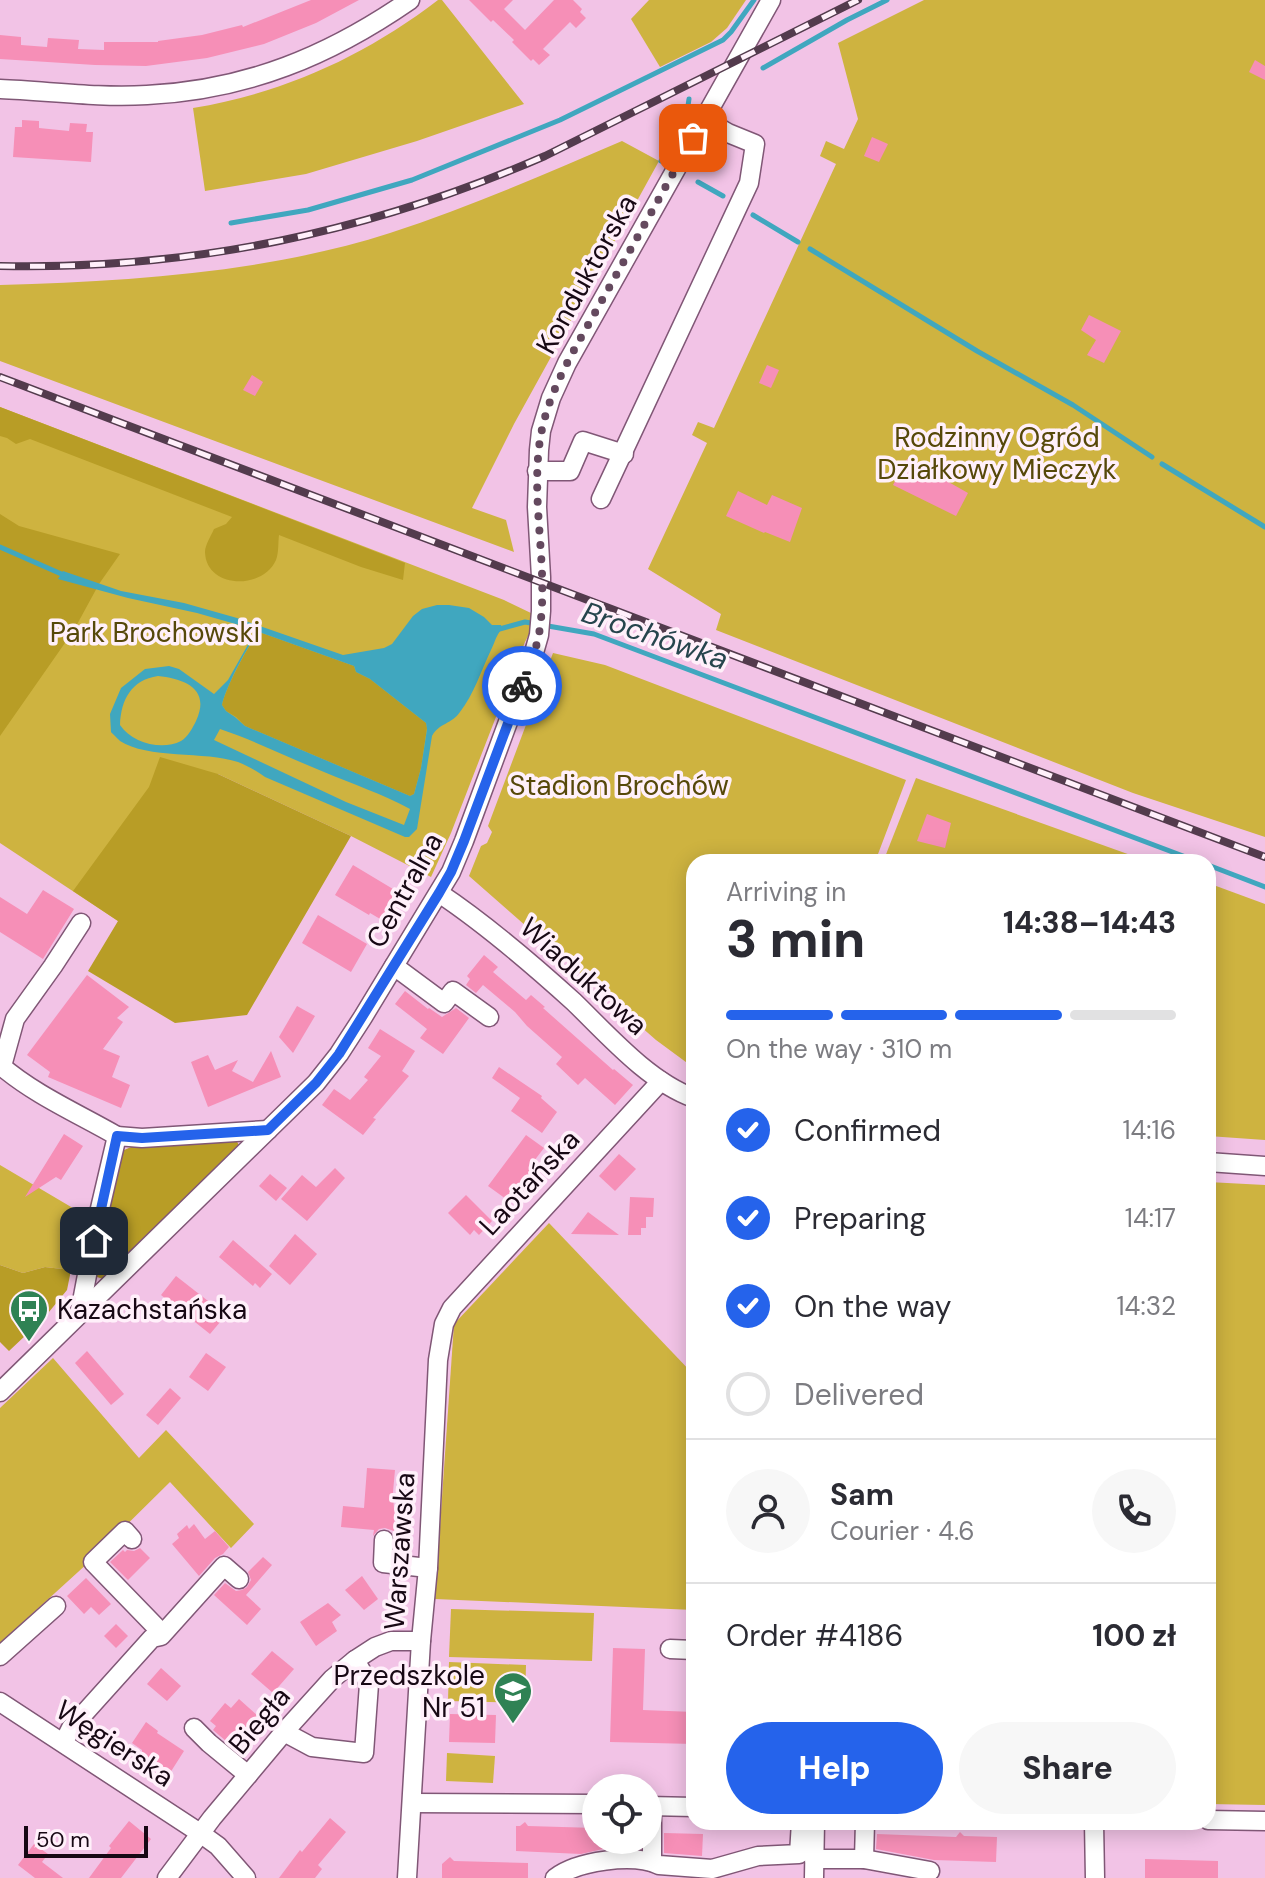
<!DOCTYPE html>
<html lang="en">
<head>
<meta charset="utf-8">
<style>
  :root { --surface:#fff; --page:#f7f7f7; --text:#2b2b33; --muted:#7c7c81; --line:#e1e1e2; --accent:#2563eb }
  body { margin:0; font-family:"DM Sans",sans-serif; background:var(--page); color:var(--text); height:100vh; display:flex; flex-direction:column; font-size:30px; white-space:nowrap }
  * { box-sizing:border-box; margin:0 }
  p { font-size:26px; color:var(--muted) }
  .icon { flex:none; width:44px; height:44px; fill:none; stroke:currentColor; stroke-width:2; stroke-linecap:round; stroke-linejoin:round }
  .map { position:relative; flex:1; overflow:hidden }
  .details { position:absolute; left:686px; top:854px; width:530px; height:976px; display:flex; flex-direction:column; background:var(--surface); border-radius:24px; box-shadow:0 4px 20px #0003 }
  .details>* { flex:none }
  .fabs { position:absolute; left:582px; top:1774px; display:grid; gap:16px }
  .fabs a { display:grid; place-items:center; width:80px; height:80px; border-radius:50%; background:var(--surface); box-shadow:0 4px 20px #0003; font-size:40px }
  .scale { position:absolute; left:24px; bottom:20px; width:124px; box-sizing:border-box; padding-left:8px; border:4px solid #170814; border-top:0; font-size:22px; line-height:28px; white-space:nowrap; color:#170814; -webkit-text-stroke:6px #fff0fa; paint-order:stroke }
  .pin { position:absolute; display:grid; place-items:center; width:68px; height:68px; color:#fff; margin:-34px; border-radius:16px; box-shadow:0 4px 12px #0006 }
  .courier { position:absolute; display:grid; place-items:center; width:80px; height:80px; margin:-40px; border:6px solid #2563eb; border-radius:50%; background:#fff; color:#222; box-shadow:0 2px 10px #0007 }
  .summary em { font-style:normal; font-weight:800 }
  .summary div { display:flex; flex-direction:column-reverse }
  .summary { display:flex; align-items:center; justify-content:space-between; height:136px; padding:0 40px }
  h1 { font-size:52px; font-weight:800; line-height:60px }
  .bar { display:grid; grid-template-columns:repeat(4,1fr); gap:12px 8px; align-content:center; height:96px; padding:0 40px }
  .bar i { height:10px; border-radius:6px; background:var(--line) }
  .bar .selected { background:var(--accent) }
  .bar p { grid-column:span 4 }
  .line { display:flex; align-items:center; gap:20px; padding:0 40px; border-top:2px solid var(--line) }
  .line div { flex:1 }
  .round { display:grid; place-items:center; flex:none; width:84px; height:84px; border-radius:42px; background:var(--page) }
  ol { padding:0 40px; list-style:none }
  li { display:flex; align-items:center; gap:24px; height:88px }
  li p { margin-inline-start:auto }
  li .icon { padding:8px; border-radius:50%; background:var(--accent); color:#fff; stroke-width:4 }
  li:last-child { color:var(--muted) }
  li i { width:44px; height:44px; border:4px solid var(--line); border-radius:50% }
  .cta { display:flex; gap:16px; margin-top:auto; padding:16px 40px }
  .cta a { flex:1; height:92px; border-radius:48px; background:var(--accent); color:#fff; font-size:32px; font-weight:800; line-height:92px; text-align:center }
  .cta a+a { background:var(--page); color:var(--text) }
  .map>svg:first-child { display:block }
  .green { fill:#ceb340 }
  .forest { fill:#b89d26 }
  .water { fill:#40a7bf; fill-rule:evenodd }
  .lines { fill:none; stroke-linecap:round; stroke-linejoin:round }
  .stream { stroke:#40a7bf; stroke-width:5 }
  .building { fill:#f68fb7 }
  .minor-casing { stroke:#805776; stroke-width:21 }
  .minor { stroke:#fff; stroke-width:18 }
  .rail-casing { stroke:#533b4d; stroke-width:8 }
  .rail { stroke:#fff0fa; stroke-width:5; stroke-dasharray:15; stroke-linecap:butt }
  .done { stroke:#64495e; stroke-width:8; stroke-dasharray:0 14.4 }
  .route { stroke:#2563eb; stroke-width:10 }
  .labels { text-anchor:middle; stroke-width:7; stroke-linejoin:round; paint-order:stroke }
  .street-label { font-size:28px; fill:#170814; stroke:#fff0fa }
  .park-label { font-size:28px; fill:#564809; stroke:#fff0fa }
  .poi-label { font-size:28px; fill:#170814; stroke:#fff0fa; text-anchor:start }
  .water-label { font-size:30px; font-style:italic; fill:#26454d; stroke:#fff0fa }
</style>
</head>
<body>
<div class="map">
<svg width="1265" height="1878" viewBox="0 0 1265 1878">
  <rect width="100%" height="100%" fill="#f2c3e6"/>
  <g class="green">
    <path d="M438 0H442L524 104 417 141 306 174 205 191 193 108C284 93 365 56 438 0Z"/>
    <path d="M649 0H746L727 28 711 42 660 67 631 19Z"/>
    <path d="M924 0H1265V837L1133 793 716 630 721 614 648 569 707 443 692 435 698 422 714 428 836 164 820 156 826 141 844 149 858 119 838 43Z"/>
    <path d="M622 141 659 161 514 424 472 508 506 520 514 552 0 361V285C131 281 265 273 390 233 470 207 545 174 622 141Z"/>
    <path d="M0 407 504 600 533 614 532 628 525 642 451 833 431 877 351 836 218 774 118 921 0 843Z"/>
    <path d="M553 653 605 665 906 780 875 862H694V1068L656 1040 469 876 481 846 487 843 492 832 488 826Z"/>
    <path d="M916 778 1150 862H883Z"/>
    <path d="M1208 883 1265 904V1140L1208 1136Z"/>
    <path d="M0 1165 83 1214 71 1270 45 1267 23 1273 0 1265Z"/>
    <path d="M1208 1182 1265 1185V1805L1208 1804Z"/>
    <path d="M549 1223 694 1375V1610L435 1599 454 1324Z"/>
    <path d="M53 1358 139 1458 166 1430 254 1524 231 1548 170 1482 89 1562 0 1643V1408Z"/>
    <path d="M451 1609 594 1613 592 1661 449 1657Z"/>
    <path d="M449 1662 526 1665 525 1703 448 1701Z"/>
    <path d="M447 1753 495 1756 493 1783 446 1781Z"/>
  </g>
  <g class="forest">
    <path d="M0 407 405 563 403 580 361 567 279 535C278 542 279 552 276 560 263 590 206 589 205 552 205 545 211 536 214 529L226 524 232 517 30 439 16 444 7 438 0 436Z"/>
    <path d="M0 514 19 526 120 554 99 584 74 630 0 736Z"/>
    <path d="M259 632 354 666 356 672 370 679 426 723 427 728 421 768 414 794 410 796 245 726 236 717 226 711 222 705C225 689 248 645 259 632Z"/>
    <path d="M160 757 218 774 351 836 247 1015 175 1023 88 971 118 921 73 891 149 787Z"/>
    <path d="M236 1140 239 1145 103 1279 97 1277 95 1273 122 1151 131 1147Z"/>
    <path d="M0 1265 23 1273 45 1267 71 1270 67 1290 44 1318 9 1351 0 1342Z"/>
  </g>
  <path class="water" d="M63 571 121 591 184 603 237 618 343 655 384 648 392 644 413 616 422 609 437 605H449L469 608 484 617 492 625H501L502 629C496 635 495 642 491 650 481 671 474 694 460 712 452 724 439 723 432 736L417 829 409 837H405L265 777C257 771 248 766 238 762 205 751 147 759 120 741 119 740 112 733 111 732L110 714 121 688 145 669 169 666 179 669 214 694 228 680 254 634 252 629 246 627 197 613 128 598 58 579ZM259 632 354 666 356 672 370 679 426 723 427 729 421 768 414 794 410 796 245 726 235 717 226 711 222 705C225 689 248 644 259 632ZM158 676C185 679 211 689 196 721 193 727 188 737 181 741 162 751 132 743 120 725 121 700 131 680 158 676ZM220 729C256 741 289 758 324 772 353 784 382 794 410 809L404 825 346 802 214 740Z"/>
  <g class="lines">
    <g class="stream">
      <path d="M763 68 847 20 887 0"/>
      <path d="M667 164 661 161C672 142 687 121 689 99"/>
      <path d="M698 182 723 196"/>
      <path d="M753 215 798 242"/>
      <path d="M231 223 308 210 412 180 560 120 723 40 731 32 754 0"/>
      <path d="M810 249 977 351 1073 405 1152 457"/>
      <path d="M1162 464 1265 527"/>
      <path d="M0 547 66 576"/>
      <path d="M496 630 525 622 594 634 1199 862"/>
      <path d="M1208 865 1265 887"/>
    </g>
  </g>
  <g class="building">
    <path d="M311 0H359L316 23 264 44 207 58 146 66 95 65 0 59V35L21 37V45L47 47 48 38 79 40 78 49 104 50V42H158V41L202 35 242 25 243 27Z"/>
    <path d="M469 0H513L504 9 525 30 554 0H573L582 9 580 12 586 18 576 28 570 22 543 49 550 55 539 65 533 59 531 61 512 42 514 40 493 20 491 22Z"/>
    <path d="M1255 60 1265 66V80L1249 72Z"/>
    <path d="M22 120 39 121V128L69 131 70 123 87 124 86 132H93L91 162 13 157 15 127H22Z"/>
    <path d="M872 137 888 144 879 162 864 156Z"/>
    <path d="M1089 315 1121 331 1104 363 1087 355 1096 340 1081 330Z"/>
    <path d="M767 365 779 370 771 388 759 383Z"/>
    <path d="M252 375 263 382 255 396 243 390Z"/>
    <path d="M907 459 947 476 945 480 968 493 956 516 893 485Z"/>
    <path d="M738 491 767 505 772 495 802 508 790 542 765 532 764 533 726 516Z"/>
    <path d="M927 814 951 823 945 848 917 841Z"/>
    <path d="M353 865 403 895 387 923 370 913 369 915 335 895Z"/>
    <path d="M43 890 74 909 43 959 0 932V897L27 914Z"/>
    <path d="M318 915 367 944 351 972 302 943Z"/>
    <path d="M484 955 498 967 493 972 526 1000 531 995 545 1007 543 1008 613 1070 614 1069 633 1085 615 1105 585 1078 578 1085 556 1064 562 1057 527 1026 515 1012 483 985 476 993 466 985 470 979 467 976Z"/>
    <path d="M87 975 129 1007 117 1018 123 1022 103 1049 120 1056 112 1077 130 1085 121 1108 48 1077 50 1072 27 1055Z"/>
    <path d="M405 991 428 1009 429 1008 442 1017 456 1008 469 1018 443 1054 420 1038 427 1029 395 1004Z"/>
    <path d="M297 1006 315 1016 293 1053 279 1037Z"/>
    <path d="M380 1029 415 1051 402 1071 409 1076 373 1118 376 1119 363 1135 322 1105 334 1089 350 1100 368 1080 364 1077 381 1056 368 1048Z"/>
    <path d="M271 1051 281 1077 208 1107 191 1062 208 1055 215 1070 238 1060 232 1071 253 1082Z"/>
    <path d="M499 1067 542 1096 541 1098 557 1112 542 1133 511 1111 520 1098 492 1078Z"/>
    <path d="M64 1134 83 1146 61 1180 56 1177 25 1197Z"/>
    <path d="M526 1135 544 1148 534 1161 538 1164 519 1189 516 1187 506 1199 488 1186Z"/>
    <path d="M619 1154 636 1169 615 1191 599 1176Z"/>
    <path d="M335 1168 345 1178 307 1221 281 1199 302 1175 316 1187Z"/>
    <path d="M270 1174 287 1188 276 1201 259 1186Z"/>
    <path d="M466 1195 492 1221 479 1235 474 1230 470 1235 448 1213Z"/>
    <path d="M630 1197 654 1198 653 1217H646V1228H641V1235H628Z"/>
    <path d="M588 1212 596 1218 619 1235 571 1234Z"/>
    <path d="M295 1234 317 1254 290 1285 269 1266Z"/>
    <path d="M233 1240 272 1274 260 1288 255 1283 253 1286 219 1257Z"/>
    <path d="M176 1276 226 1315 210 1334 161 1295Z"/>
    <path d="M87 1351 124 1394 111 1405 75 1363Z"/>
    <path d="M206 1353 226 1367 208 1391 189 1377Z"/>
    <path d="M170 1388 181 1398 158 1425 146 1415Z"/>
    <path d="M367 1468 395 1470 393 1492 394 1510H395L394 1531 385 1528 379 1529 373 1536 374 1530 341 1527 343 1506 364 1508Z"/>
    <path d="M194 1524 205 1539 215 1531 229 1547 223 1554 215 1558 199 1576 172 1544 179 1538 177 1534 187 1525 189 1529Z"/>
    <path d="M140 1548 150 1558 128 1580 110 1562 123 1550 125 1552 127 1550 134 1551Z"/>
    <path d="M263 1557 272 1565 246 1595 261 1609 247 1625 214 1595 225 1583 236 1591 242 1590 247 1587 251 1580 248 1572Z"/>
    <path d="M362 1576 378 1599 364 1610 345 1590Z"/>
    <path d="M86 1578 111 1604 99 1615 91 1607 84 1614 67 1596Z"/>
    <path d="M328 1603 341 1615 332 1622 337 1631 316 1646 300 1622Z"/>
    <path d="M116 1624 128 1636 116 1648 104 1636Z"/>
    <path d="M613 1648 645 1649 643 1710 694 1712V1744L610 1742Z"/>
    <path d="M272 1651 294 1669 273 1693 251 1674Z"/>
    <path d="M161 1668 181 1686 167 1701 147 1684Z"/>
    <path d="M239 1699 258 1716 233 1747 213 1730 216 1726 210 1721 225 1703 231 1708Z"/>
    <path d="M450 1714 496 1715 495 1743 449 1742Z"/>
    <path d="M146 1722 158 1731 157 1733 184 1751 170 1773 142 1755V1750L132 1743Z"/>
    <path d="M330 1818 346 1832 318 1865 322 1869 315 1878H279L300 1850 302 1852Z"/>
    <path d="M129 1821 151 1839 121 1878H89L111 1848 109 1846Z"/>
    <path d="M525 1822 528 1826 596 1828V1840H603V1849L581 1854 516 1851V1826H520Z"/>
    <path d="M960 1832 964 1836 997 1837 996 1862 934 1860 876 1849 877 1834 956 1837Z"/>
    <path d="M664 1833 703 1834 702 1856 664 1853Z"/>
    <path d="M34 1844 48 1854 42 1862 63 1878H35L18 1865Z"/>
    <path d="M450 1857 454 1861 528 1863V1878H442V1864Z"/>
    <path d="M1145 1859 1218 1861V1878H1145Z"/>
  </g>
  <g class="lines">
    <defs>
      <g id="minor">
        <path d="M0 89C49 91 98 98 147 95 247 90 329 56 410 0"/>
        <path d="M537 471H570L583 441 624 454"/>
        <path d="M601 499 749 183 755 144 728 133 704 119"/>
        <path d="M439 893C487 925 531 963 574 1002 608 1035 649 1082 694 1098"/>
        <path d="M394 966 444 1003 453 991 489 1017"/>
        <path d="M0 1065C35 1095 77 1113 117 1136"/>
        <path d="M2 1066 15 1019 53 966 81 923"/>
        <path d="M1208 1162 1265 1166"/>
        <path d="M80 1312 98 1217 117 1136 142 1138 268 1130"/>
        <path d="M0 1392 316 1083 339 1054 363 1017 451 872 464 841 535 649 539 635 541 611V577L537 507 539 450 541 431 551 398 567 363 771 0"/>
        <path d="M132 1539 125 1531 93 1562 157 1628"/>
        <path d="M384 1540 383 1563 428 1568"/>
        <path d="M670 1649 694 1650"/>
        <path d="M0 1656 56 1606"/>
        <path d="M0 1702 200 1833 218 1846 246 1878"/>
        <path d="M194 1728 209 1743 248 1775"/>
        <path d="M284 1732 312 1747 364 1753 369 1684 355 1660"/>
        <path d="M64 1742 71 1728 152 1638 161 1636 224 1566 239 1579"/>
        <path d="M412 1803 596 1804"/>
        <path d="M648 1806 694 1807"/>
        <path d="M1208 1820 1265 1821"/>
        <path d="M1094 1822 1095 1878"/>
        <path d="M814 1859H864L930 1871"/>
        <path d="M864 1859 865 1822"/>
        <path d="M652 1862V1815"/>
        <path d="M167 1878 212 1818 284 1732 332 1679 355 1660 375 1647 391 1641H421"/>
        <path d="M407 1878 421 1641 428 1568 438 1360 444 1324 452 1308 661 1081"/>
        <path d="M555 1878C577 1861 633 1853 659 1865L712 1869 758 1856 799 1854 801 1822"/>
        <path d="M814 1878 815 1822"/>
      </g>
    </defs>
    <use href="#minor" class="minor-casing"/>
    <use href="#minor" class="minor"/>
    <defs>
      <g id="rail">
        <path d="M0 266C192 270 370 232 545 156L858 0"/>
        <path d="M0 377 1265 857"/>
      </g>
    </defs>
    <use href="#rail" class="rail-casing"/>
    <use href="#rail" class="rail"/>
  </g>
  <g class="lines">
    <path class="done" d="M522 686C528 669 536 651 539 634 550 568 529 500 541 434 550 386 578 344 601 302 632 247 662 193 693 138"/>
    <path class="route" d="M94 1241 117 1136 142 1138 268 1130 316 1083 339 1054 439 893 451 872 464 841 522 686"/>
  </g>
  <defs>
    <symbol id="bus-pin" viewBox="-11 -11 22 30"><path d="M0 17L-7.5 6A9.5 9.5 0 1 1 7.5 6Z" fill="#2f8254" stroke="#fff0fa"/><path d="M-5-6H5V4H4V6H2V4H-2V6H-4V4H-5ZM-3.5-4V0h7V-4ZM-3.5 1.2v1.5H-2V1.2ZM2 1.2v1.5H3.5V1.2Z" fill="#fff"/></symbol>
    <symbol id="school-pin" viewBox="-11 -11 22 30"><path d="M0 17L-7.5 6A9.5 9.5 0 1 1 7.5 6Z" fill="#2f8254" stroke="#fff0fa"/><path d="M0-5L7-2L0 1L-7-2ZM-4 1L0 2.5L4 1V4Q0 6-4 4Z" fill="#fff"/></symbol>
  </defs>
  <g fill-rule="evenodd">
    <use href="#bus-pin" x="7" y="1287" width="44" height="60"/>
    <use href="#school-pin" x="491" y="1669" width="44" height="60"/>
  </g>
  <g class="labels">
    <g class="street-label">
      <text transform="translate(586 274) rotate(-61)" y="10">Konduktorska</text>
      <text transform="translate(404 890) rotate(-61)" y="10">Centralna</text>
      <text transform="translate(584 976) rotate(42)" y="10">Wiaduktowa</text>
      <text transform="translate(529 1182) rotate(-47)" y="10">Laotańska</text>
      <text transform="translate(399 1551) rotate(-86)" y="10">Warszawska</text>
      <text transform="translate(259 1720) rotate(-50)" y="10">Biegła</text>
      <text transform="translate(115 1743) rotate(33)" y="10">Węgierska</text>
    </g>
    <g class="park-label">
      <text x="997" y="447">Rodzinny Ogród<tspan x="997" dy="32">Działkowy Mieczyk</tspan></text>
      <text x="155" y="642">Park Brochowski</text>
      <text x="619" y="795">Stadion Brochów</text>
    </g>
    <g class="poi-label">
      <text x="57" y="1319">Kazachstańska</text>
      <text x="485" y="1685" text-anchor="end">Przedszkole<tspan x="485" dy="32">Nr 51</tspan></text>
    </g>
    <g class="water-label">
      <text transform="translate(655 636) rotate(19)" y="10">Brochówka</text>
    </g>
  </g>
</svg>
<div class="fabs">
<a><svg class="icon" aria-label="locate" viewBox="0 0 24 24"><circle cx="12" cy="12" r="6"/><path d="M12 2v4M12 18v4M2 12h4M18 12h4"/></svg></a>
</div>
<div class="scale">50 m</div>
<div class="pin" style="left:693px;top:138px;background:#ea580c"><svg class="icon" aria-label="bag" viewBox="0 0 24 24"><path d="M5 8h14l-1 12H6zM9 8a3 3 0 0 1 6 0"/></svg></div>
<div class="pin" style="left:94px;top:1241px;background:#1f2937"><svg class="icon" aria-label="home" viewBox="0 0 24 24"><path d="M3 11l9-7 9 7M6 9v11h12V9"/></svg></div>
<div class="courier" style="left:522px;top:686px"><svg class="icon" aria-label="bike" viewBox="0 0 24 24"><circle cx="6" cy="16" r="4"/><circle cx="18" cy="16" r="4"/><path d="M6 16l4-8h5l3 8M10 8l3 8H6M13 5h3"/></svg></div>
<section class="details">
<div class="summary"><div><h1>3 min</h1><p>Arriving in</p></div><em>14:38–14:43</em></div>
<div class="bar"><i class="selected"></i><i class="selected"></i><i class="selected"></i><i></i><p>On the way · 310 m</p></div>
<ol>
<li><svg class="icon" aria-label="check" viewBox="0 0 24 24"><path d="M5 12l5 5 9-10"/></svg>Confirmed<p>14:16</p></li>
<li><svg class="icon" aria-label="check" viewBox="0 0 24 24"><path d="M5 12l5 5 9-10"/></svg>Preparing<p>14:17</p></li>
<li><svg class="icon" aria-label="check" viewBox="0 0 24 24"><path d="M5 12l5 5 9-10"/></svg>On the way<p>14:32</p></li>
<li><i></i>Delivered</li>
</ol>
<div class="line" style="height:144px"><a class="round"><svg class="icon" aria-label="person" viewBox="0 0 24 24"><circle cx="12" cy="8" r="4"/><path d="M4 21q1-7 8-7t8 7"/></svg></a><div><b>Sam</b><p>Courier · 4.6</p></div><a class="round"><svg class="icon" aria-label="phone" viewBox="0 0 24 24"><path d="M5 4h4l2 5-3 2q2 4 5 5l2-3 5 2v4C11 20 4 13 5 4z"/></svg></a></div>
<div class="line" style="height:104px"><div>Order #4186</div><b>100 zł</b></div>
<div class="cta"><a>Help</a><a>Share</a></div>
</section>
</div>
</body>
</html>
